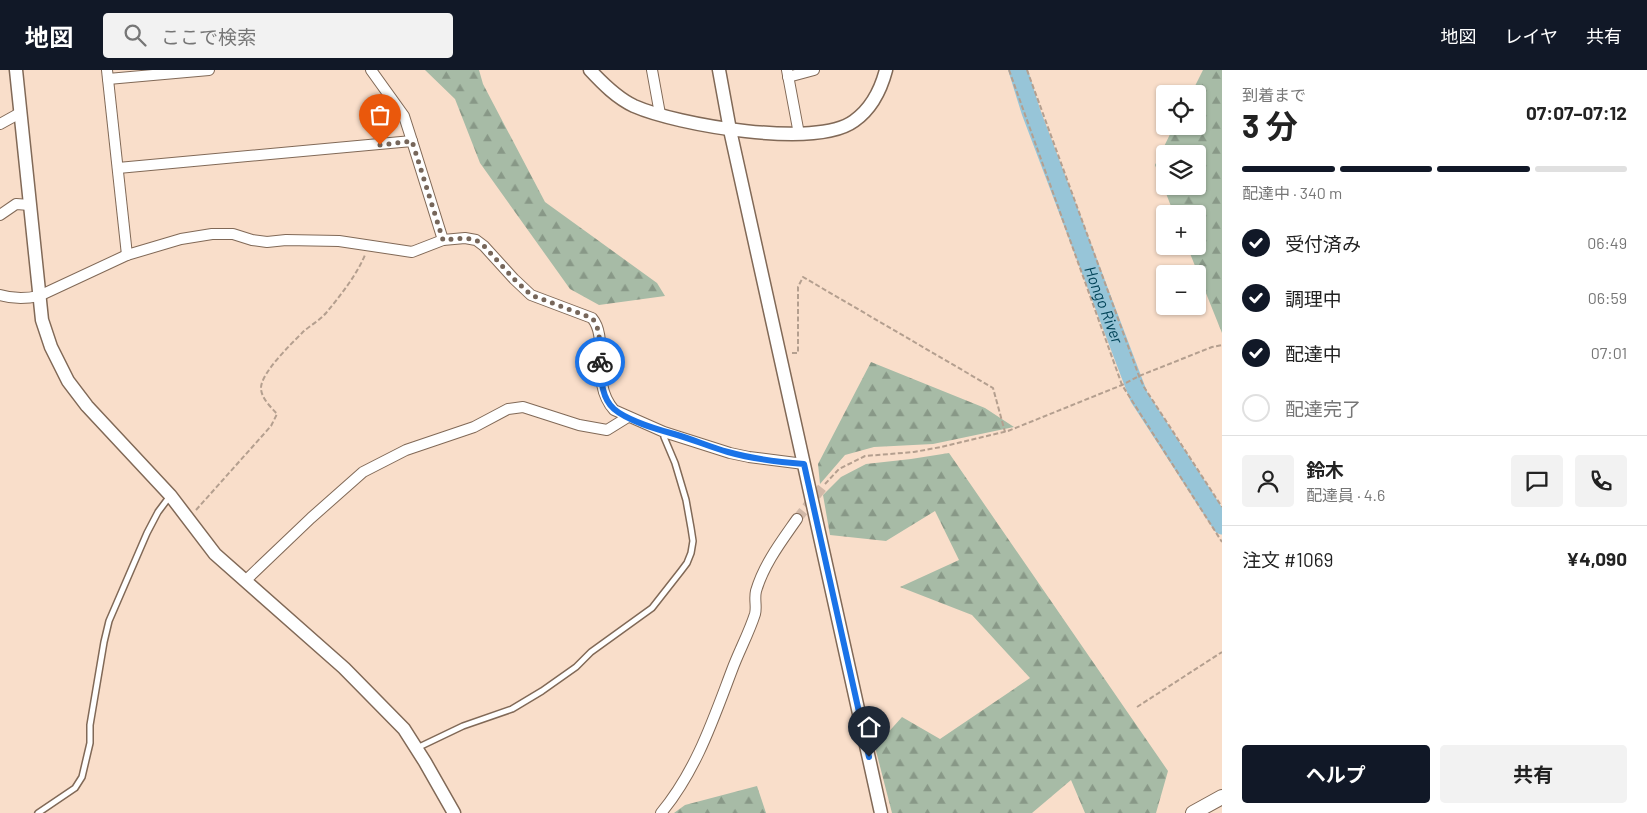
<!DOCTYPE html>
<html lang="ja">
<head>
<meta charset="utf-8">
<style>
  :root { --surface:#fff; --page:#f2f2f2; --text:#222; --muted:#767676; --line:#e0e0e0; --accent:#111827 }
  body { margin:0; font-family:Barlow,"Noto Sans JP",sans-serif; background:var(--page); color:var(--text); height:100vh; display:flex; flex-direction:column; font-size:19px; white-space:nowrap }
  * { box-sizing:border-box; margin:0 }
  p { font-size:16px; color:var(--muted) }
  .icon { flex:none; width:28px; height:28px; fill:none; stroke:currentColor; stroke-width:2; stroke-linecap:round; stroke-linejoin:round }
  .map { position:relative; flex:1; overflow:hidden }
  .drawer { display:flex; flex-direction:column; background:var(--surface); width:425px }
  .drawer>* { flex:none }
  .tools { position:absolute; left:1156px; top:15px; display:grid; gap:10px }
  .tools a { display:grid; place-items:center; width:50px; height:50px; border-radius:5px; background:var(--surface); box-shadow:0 1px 4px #0004; font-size:25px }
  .pin { position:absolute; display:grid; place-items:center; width:42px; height:42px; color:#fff; margin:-51px -21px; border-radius:50% 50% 50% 0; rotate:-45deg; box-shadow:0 0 5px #0007 }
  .pin .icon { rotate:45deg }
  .courier { position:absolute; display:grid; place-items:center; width:50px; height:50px; margin:-25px; border:4px solid #1a73e8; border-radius:50%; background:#fff; color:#222; box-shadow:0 1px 6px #0007 }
  .summary em { font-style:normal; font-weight:700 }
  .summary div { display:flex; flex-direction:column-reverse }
  .summary { display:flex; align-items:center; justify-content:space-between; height:85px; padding:0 20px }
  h1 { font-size:32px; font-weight:700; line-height:38px }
  .bar { display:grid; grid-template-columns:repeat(4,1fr); gap:8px 5px; align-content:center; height:60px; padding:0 20px }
  .bar i { height:6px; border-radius:4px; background:var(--line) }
  .bar .selected { background:var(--accent) }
  .bar p { grid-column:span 4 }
  .line { display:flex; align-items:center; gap:12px; padding:0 20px; border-top:1px solid var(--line) }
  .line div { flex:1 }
  .round { display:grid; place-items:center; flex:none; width:52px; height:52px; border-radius:5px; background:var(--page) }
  ol { padding:0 20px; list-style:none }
  li { display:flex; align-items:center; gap:15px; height:55px }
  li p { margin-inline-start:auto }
  li .icon { padding:5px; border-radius:50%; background:var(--accent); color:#fff; stroke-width:4 }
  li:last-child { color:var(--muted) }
  li i { width:28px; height:28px; border:2px solid var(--line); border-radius:50% }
  .cta { display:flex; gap:10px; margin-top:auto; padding:10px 20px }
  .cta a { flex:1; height:58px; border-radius:5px; background:var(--accent); color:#fff; font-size:20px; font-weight:700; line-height:58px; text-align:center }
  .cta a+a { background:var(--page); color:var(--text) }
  header { display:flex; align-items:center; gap:30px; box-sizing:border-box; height:70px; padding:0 25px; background:var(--accent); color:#fff }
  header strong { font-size:24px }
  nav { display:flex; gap:28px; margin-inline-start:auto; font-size:18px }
  .search { width:350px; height:45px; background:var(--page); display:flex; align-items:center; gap:12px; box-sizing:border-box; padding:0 18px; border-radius:5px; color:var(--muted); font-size:19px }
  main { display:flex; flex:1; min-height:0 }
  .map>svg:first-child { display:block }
  .forest { fill:url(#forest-firs); fill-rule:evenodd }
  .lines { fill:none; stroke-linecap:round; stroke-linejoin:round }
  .river { stroke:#97c5d8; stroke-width:19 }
  .minor-tunnel { stroke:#d1b9a8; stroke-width:10; stroke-dasharray:10 5; stroke-linecap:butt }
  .service-casing { stroke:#816957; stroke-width:8 }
  .minor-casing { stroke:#816957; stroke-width:12 }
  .tertiary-casing { stroke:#816957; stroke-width:15 }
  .secondary-casing { stroke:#816957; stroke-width:16 }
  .path { stroke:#b49f8f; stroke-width:2; stroke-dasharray:5 2.5; stroke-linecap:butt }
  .service { stroke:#fff; stroke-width:5 }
  .minor { stroke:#fff; stroke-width:10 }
  .tertiary { stroke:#fff; stroke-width:12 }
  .secondary { stroke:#fff; stroke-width:14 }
  .done { stroke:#76665a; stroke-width:5; stroke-dasharray:0 9 }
  .route { stroke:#1a73e8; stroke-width:6 }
  .labels { text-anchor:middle; stroke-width:4.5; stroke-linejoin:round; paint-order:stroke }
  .water-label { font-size:16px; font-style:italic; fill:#024458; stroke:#f9deca }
</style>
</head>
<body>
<header>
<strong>地図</strong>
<div class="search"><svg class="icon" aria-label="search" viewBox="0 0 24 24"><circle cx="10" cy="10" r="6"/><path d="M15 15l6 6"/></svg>ここで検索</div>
<nav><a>地図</a><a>レイヤ</a><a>共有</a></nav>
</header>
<main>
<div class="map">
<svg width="1222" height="743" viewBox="0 0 1222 743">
  <defs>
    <pattern id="forest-firs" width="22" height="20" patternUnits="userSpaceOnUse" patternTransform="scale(1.25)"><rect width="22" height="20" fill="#a7bba6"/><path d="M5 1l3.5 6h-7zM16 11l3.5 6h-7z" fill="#889887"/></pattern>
  </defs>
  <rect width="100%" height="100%" fill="#f9deca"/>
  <g class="forest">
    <path d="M425 0H479L483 14 545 132 657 213 665 226 599 235 570 219 480 93 455 29Z"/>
    <path d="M1203 0H1222V263L1187 176H1198V144H1174L1155 95 1174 56H1198V24H1191ZM1165 84H1198V116H1165Z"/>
    <path d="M871 292 985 338 1014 357 933 374 874 377 845 385 820 414 818 394Z"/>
    <path d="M949 383 1168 701 1156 743H1085L1071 710 1032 743H892L875 677 902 647 940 669 1030 608 972 545 900 517 959 490 935 441 886 471 830 465 823 425 841 407 866 394 911 389Z"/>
    <path d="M757 716 766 743H674L685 735Z"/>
  </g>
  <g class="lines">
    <path class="river" id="s1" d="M1018 0 1031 42 1139 327 1222 455"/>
    <path class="minor-tunnel" d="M797 449 825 414"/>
    <defs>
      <g id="service">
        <path d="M417 678 463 656 512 639 542 621 576 597 591 582 652 538 681 501 687 493 691 483 693 471 691 458 686 430 675 393 664 367V362"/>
        <path d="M38 743 75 718 82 707 90 673V655L104 572 109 551 147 463 158 442 170 426"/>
      </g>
      <g id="minor">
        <path d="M107 0 127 185"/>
        <path d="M371 0 404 46 412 71"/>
        <path d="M652 0 660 44"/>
        <path d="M787 0 799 64"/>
        <path d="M788 7 814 0"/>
        <path d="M108 9 209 0"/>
        <path d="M0 54 20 43"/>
        <path d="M118 98 412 71 443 170"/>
        <path d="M0 145 16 134 30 135"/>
        <path d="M0 225C13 229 25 229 39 226L127 185 181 169 212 164H233L252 170 267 172 286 170 339 171 412 182 443 170 465 168 476 170 484 176 514 209 531 225 592 248C610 269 589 312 614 340L664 362 730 383 749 387 804 394"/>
        <path d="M245 511 311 448 363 402 406 380 474 357 508 339 523 337 579 355 607 360 628 347"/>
        <path d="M661 743C696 701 713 650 732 600 739 581 749 563 755 544 757 537 754 529 756 521 764 494 781 472 797 449"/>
      </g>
      <g id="tertiary">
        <path d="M16 0 42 250 51 277 68 311 87 336 170 425 215 484 344 598 404 659 425 692 454 743"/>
        <path d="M590 0C603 14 617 28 634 36 677 55 816 79 854 51 871 39 881 19 886 0"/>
        <path d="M719 0 730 60 881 743"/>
      </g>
      <path id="secondary" d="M1193 743 1222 727"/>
    </defs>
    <use href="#service" class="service-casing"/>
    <use href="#minor" class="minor-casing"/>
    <use href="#tertiary" class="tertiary-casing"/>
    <use href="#secondary" class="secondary-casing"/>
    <g class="path">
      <path d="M1009 0 1122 315 1222 472"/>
      <path d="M1027 0 1139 306 1144 317 1222 437"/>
      <path d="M792 283H798V217L803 207 993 318 1005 362"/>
      <path d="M825 414 839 399 865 386 914 382 941 377 1008 361 1122 315 1139 306 1212 277 1222 275"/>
      <path d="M196 440 271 356 277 344C271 337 261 328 261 318 261 303 291 274 302 263 309 256 319 251 326 243 340 226 356 206 365 185"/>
      <path d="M1137 637 1222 582"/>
    </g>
    <use href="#service" class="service"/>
    <use href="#minor" class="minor"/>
    <use href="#tertiary" class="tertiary"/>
    <use href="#secondary" class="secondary"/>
  </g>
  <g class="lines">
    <path class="done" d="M380 75 412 71 443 170 465 168 476 170 484 176 514 209 531 225 592 248C602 260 599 278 600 292"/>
    <path class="route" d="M600 292C601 307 601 328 614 339 628 351 656 359 674 364 692 369 710 377 728 382 753 389 779 392 804 394L869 687"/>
  </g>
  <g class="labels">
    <g class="water-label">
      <text dy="6" stroke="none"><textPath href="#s1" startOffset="250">Hongo River</textPath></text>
    </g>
  </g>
</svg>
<div class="tools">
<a><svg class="icon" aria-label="locate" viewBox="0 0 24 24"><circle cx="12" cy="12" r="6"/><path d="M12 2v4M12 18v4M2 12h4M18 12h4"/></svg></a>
<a><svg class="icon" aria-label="layers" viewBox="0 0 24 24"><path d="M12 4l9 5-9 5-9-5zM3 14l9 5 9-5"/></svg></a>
<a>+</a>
<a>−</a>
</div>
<div class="pin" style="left:380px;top:75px;background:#ea580c"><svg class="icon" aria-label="bag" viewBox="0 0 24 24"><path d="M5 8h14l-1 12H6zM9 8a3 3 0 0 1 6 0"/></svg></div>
<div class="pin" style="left:869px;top:687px;background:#1f2937"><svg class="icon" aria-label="home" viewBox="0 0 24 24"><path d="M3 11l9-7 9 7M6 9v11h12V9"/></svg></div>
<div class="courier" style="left:600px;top:292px"><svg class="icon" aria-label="bike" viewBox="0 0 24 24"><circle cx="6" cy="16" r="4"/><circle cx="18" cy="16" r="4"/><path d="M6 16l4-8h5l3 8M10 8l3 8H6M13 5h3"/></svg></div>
</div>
<section class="drawer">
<div class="summary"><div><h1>3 分</h1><p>到着まで</p></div><em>07:07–07:12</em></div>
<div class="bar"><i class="selected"></i><i class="selected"></i><i class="selected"></i><i></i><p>配達中 · 340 m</p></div>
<ol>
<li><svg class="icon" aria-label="check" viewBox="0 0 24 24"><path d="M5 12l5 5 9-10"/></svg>受付済み<p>06:49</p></li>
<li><svg class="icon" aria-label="check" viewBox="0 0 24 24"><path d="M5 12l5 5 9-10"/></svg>調理中<p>06:59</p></li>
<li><svg class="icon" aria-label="check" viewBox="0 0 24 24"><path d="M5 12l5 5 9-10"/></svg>配達中<p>07:01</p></li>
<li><i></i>配達完了</li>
</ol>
<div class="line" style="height:90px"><a class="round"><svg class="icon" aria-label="person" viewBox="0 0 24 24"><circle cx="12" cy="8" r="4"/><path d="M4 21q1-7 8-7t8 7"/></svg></a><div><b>鈴木</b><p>配達員 · 4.6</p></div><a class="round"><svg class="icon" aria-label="chat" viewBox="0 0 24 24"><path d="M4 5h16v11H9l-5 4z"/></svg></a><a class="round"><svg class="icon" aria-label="phone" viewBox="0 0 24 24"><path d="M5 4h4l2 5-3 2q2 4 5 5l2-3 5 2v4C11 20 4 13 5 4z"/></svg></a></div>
<div class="line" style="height:65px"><div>注文 #1069</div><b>¥4,090</b></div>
<div class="cta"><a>ヘルプ</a><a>共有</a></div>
</section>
</main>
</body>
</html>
